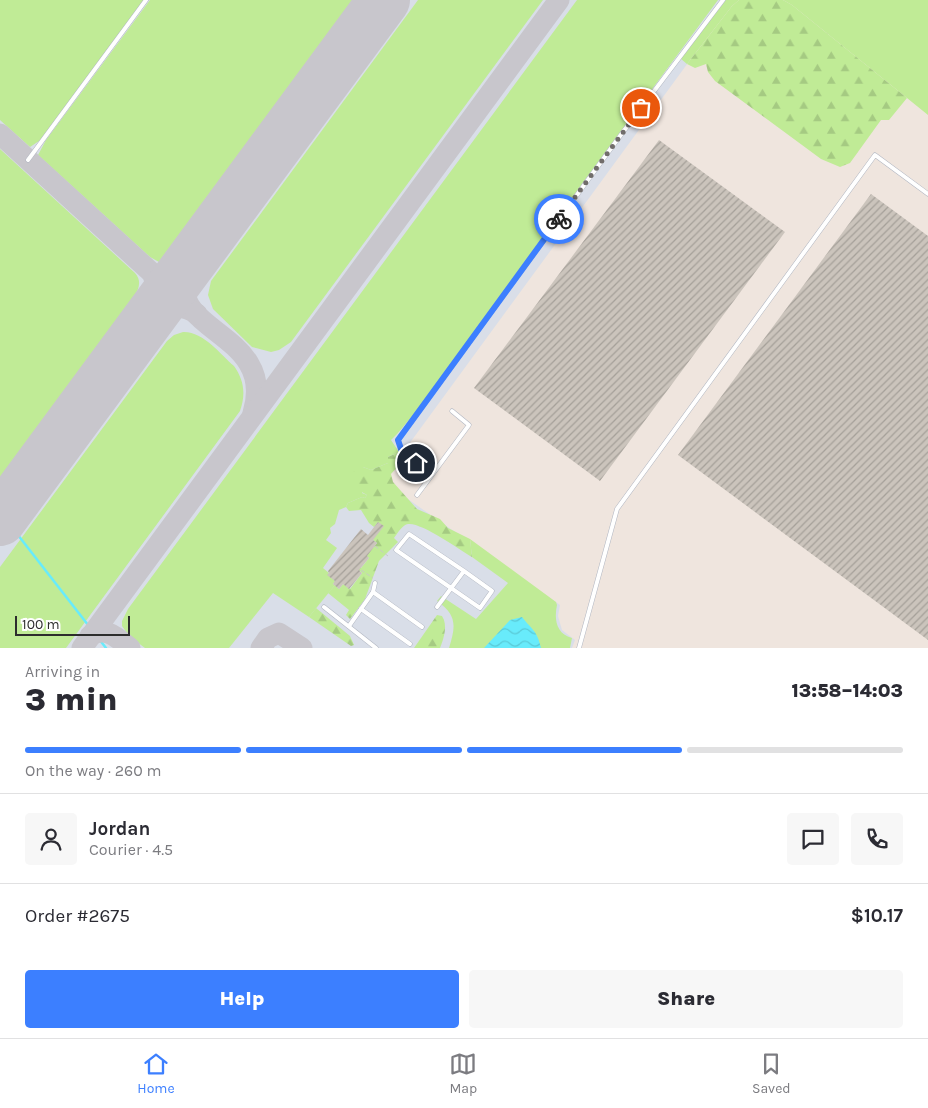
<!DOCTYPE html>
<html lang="en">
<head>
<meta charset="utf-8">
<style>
  :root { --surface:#fff; --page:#f7f7f7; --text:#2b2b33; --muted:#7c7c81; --line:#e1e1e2; --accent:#3c7fff }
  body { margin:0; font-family:Karla,sans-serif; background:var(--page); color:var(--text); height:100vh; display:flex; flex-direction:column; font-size:19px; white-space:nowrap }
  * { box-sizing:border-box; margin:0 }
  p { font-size:16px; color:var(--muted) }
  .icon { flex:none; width:28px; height:28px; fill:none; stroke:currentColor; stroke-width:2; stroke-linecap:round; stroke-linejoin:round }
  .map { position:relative; height:648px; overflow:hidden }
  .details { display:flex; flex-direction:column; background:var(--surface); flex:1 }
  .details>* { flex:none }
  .scale { position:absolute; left:15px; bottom:12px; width:115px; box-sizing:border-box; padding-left:5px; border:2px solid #2d2d2d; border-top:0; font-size:14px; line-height:18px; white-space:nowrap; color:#2d2d2d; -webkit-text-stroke:4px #fff; paint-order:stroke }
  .pin { position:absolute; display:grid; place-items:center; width:42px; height:42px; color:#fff; margin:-21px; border:2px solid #fff; border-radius:50%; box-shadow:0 1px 5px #0007 }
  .courier { position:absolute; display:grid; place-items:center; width:50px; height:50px; margin:-25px; border:4px solid #3c7fff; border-radius:50%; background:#fff; color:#222; box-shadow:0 1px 6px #0007 }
  .overview em { font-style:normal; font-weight:800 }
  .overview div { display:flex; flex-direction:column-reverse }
  .overview { display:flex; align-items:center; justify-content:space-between; height:85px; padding:0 25px }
  h1 { font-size:32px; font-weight:800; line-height:38px }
  .bar { display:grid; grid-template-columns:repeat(4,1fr); gap:8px 5px; align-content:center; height:60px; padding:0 25px }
  .bar i { height:6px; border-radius:4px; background:var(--line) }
  .bar .on { background:var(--accent) }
  .bar p { grid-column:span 4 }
  .line { display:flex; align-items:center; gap:12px; padding:0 25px; border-top:1px solid var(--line) }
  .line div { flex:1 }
  .round { display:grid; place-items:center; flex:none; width:52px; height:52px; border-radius:5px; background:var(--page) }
  .cta { display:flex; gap:10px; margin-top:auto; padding:10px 25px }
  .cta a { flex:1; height:58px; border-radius:5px; background:var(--accent); color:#fff; font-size:20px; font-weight:800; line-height:58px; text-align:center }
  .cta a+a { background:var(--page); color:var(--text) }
  .tab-bar { display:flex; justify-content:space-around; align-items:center; height:70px; border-top:1px solid var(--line); background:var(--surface); font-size:14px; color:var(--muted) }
  .tab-bar a { display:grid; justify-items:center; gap:2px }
  .tab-bar .on { color:var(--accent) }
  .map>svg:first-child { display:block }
  .airport { fill:#d9dee8 }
  .grass { fill:#c0eb96 }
  .forest { fill:url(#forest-firs) }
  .water { fill:url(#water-waves) }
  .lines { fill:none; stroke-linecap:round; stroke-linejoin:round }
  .stream { stroke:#68ebfb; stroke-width:2.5 }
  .taxiway { stroke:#c8c6cc; stroke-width:21 }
  .runway { stroke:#c8c6cc; stroke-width:52 }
  .building { fill:url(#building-hatch) }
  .lane-casing { stroke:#b2b7c2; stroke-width:5 }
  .path { stroke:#c8c8c8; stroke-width:1; stroke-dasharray:4 2.5; stroke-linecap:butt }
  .lane { stroke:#fff; stroke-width:4 }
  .done { stroke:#716d6b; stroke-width:5; stroke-dasharray:0 9 }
  .route { stroke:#3c7fff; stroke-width:6 }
</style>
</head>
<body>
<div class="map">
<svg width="928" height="648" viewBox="0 0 928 648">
  <defs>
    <pattern id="forest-firs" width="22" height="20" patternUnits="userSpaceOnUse" patternTransform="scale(1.25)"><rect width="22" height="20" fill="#c0eb96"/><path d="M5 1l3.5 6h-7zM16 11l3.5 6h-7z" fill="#a5ca82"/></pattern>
    <pattern id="water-waves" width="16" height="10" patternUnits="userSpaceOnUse" patternTransform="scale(1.25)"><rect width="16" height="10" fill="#68ebfb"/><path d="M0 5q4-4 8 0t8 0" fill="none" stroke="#5acad7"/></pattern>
    <pattern id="building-hatch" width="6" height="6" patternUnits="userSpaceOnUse" patternTransform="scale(1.25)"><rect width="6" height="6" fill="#cbc4bc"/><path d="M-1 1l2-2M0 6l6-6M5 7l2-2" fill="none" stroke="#a5a099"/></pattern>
  </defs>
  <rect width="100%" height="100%" fill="#efe5de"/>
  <path class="airport" d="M0 0H734L382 481 560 605 558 616 562 630 575 640 572 648H0Z"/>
  <g class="grass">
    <path d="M0 0H144L42 139 30 147 0 120Z"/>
    <path d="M150 0H353L159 262 150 257 38 155 46 140Z"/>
    <path d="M418 0H543L291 342 279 350 271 352 252 347 213 309 208 295 211 281Z"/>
    <path d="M577 0H718L590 173 420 407 397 434 391 440 399 452 388 457V463L371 470 363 467 362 493 367 495 365 498 362 497 348 503 346 507 339 510 335 524 330 528 331 533 326 540 337 548 323 568 329 573 328 575 335 581 333 584 335 585 309 617 273 593 229 648H145L129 636 122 626V621L128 609Z"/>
    <path d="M726 0H739L732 6 687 64 680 58Z"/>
    <path d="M783 0H928V115L792 5Z"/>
    <path d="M0 149 135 273C142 281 139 289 134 297L0 478Z"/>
    <path d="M183 332C203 331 220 354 234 366 244 380 246 394 240 411L66 648H0V567L167 341 174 335Z"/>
    <path d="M470 539 556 602 557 605C554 619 556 634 572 638L570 648H449C456 626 457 615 437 601L441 596 476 619 508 583 472 557Z"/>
  </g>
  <g class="forest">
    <path d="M739 0H783L792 5 907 98 889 120H881L850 163 840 167 821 159 715 81 708 72 706 64 695 68 687 64 732 6Z"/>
    <path d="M399 452 403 459 402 462 391 474 393 482 417 509 440 519 448 528 470 539 472 557C459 549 421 522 408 524 403 524 397 534 394 538L398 542 379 561 365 599 350 619 346 615 349 610 328 593 335 585 339 589 343 584 350 589 362 573 357 568 352 561 361 568 369 558 364 554 373 548 377 543 373 540 378 522 374 527 369 523 361 510 349 511 346 507 348 503 362 497 365 498 367 495 358 490 350 482 353 472 363 467 371 470 388 463V457Z"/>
    <path d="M316 608 350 636 354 645 351 646 309 617Z"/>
    <path d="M437 615 442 616C448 625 444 638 440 648H414Z"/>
  </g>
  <path class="water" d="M522 617C532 630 537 630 541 648H484L510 620Z"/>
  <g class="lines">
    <path class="stream" d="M0 512 106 648"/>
    <g class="taxiway">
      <path d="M0 134 152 273C159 289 159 296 153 312"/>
      <path d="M196 256C191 264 185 274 184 284 180 333 276 338 253 413"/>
      <path d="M144 325C160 310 176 300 197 314"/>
      <path d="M90 636C106 625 118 639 130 648"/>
      <path d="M82 648 559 0"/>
      <path d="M261 648 268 638 279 633 302 648"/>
    </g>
    <path class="runway" d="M0 520 384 0"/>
  </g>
  <g class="building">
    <path d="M659 140 785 232 600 481 474 388Z"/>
    <path d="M871 194 928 236V640L678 455Z"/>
    <path d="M378 522 384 526 373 540 377 543 367 556 369 558 359 570 362 573 349 589 343 584 339 589 333 584 335 581 327 575 329 573 328 571 361 529 368 535Z"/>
  </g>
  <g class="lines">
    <defs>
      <g id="lane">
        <path d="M28 160 146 0"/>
        <path d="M416 463 401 449 398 440 620 136 723 0"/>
        <path d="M417 495 469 425 452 411"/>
        <path d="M373 592 422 627"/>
        <path d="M324 607 376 648"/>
        <path d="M437 607 464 571 409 534 396 550 480 608 492 591 464 571"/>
        <path d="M361 609 410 644"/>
        <path d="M349 626 373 592 375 583"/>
        <path d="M579 648 617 509 875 155 928 194"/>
      </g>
    </defs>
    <use href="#lane" class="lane-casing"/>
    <g class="path">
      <path d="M375 546 388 556"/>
      <path d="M361 570 373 578"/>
    </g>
    <use href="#lane" class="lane"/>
  </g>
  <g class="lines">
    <path class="done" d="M559 219 641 108"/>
    <path class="route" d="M416 463 401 449 398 440 559 219"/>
  </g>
</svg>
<div class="scale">100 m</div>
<div class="pin" style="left:641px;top:108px;background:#ea580c"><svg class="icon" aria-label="bag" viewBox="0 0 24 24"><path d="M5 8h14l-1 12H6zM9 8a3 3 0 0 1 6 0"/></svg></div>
<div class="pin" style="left:416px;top:463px;background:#1f2937"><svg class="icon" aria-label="home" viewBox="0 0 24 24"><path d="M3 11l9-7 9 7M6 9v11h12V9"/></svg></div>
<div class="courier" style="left:559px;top:219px"><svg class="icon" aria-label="bike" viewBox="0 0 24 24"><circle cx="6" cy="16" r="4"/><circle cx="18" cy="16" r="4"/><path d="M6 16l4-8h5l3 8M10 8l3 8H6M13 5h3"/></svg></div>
</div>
<section class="details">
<div class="overview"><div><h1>3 min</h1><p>Arriving in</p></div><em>13:58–14:03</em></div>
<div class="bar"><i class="on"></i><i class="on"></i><i class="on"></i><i></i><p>On the way · 260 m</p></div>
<div class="line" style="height:90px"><a class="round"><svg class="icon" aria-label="person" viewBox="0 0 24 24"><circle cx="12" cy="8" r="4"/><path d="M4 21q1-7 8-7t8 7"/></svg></a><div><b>Jordan</b><p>Courier · 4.5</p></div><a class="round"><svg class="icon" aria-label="chat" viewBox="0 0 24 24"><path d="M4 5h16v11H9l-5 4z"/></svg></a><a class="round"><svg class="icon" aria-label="phone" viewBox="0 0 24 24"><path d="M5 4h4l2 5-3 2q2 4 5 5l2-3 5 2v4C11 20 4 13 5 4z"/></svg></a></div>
<div class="line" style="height:65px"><div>Order #2675</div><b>$10.17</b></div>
<div class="cta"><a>Help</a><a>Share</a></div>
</section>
<nav class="tab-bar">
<a class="on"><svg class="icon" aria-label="home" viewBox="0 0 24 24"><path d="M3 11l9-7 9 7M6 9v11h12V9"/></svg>Home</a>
<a><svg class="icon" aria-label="map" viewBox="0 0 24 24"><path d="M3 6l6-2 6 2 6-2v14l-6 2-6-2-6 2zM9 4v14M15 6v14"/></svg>Map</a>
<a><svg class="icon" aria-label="saved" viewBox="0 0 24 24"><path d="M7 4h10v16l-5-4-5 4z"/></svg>Saved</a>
</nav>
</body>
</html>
